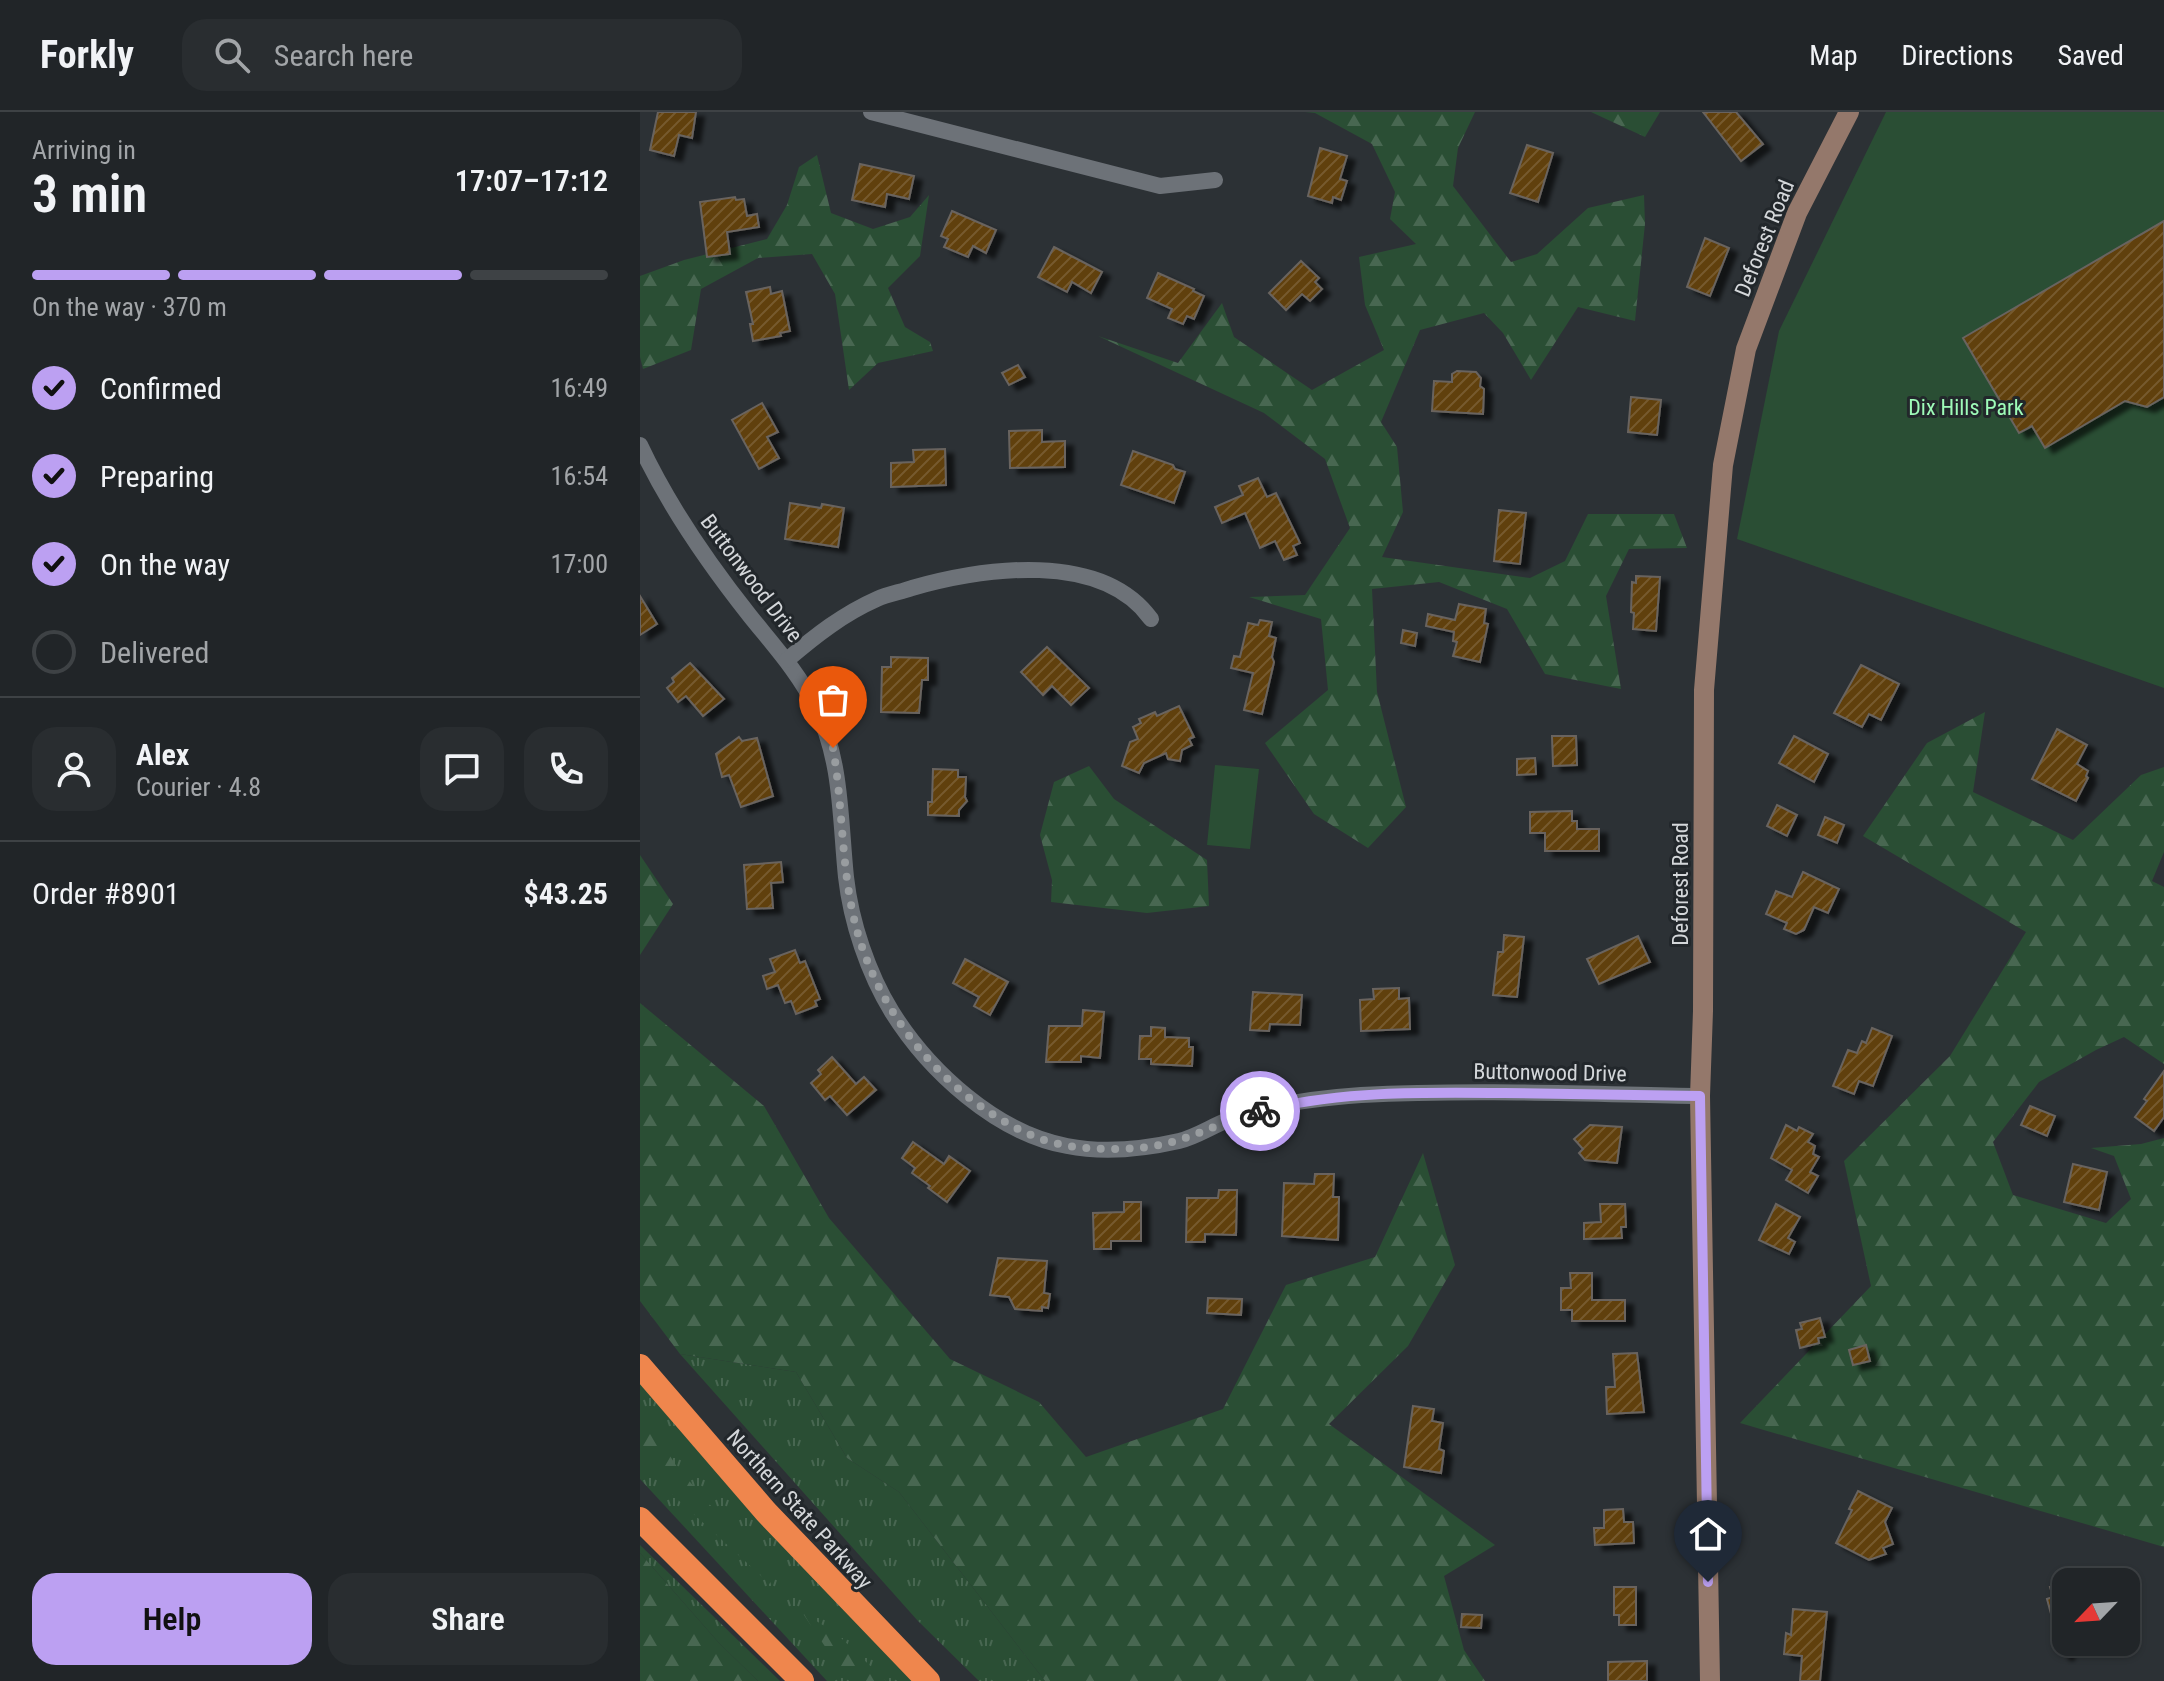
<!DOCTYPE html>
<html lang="en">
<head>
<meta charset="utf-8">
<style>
  :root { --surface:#212528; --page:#292d30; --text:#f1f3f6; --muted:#a2a5a8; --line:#3e4245; --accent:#bca0f2 }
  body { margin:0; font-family:"Roboto Condensed",sans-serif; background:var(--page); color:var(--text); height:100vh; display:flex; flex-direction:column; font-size:30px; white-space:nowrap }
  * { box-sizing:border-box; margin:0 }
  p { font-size:26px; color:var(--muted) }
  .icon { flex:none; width:44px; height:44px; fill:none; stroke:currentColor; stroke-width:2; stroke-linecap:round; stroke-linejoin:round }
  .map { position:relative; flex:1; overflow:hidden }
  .panel { display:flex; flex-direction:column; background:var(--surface); width:640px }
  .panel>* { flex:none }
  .needle { width:52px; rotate:245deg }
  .fabs { position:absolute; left:1412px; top:1456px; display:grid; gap:16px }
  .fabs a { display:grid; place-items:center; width:88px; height:88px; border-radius:16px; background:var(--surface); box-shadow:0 2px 6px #0004,0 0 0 2px var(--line); font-size:40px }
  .pin { position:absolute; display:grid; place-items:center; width:68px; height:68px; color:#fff; margin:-82px -34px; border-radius:50% 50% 50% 0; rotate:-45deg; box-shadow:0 0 8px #0007 }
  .pin .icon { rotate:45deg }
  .courier { position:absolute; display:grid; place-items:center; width:80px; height:80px; margin:-40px; border:6px solid #bca0f2; border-radius:50%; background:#fff; color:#222; box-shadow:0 2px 10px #0007 }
  .summary em { font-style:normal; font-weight:600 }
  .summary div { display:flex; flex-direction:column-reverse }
  .summary { display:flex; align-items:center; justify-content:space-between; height:136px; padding:0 32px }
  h1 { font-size:52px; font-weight:600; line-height:60px }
  .bar { display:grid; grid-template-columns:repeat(4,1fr); gap:12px 8px; align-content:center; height:96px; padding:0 32px }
  .bar i { height:10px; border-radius:6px; background:var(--line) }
  .bar .on { background:var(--accent) }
  .bar p { grid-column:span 4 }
  .line { display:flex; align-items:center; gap:20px; padding:0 32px; border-top:2px solid var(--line) }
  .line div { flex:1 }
  .round { display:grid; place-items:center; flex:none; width:84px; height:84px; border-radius:24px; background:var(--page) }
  ol { padding:0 32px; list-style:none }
  li { display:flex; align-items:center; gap:24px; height:88px }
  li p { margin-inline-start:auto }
  li .icon { padding:8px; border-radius:50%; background:var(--accent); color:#111; stroke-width:4 }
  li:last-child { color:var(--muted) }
  li i { width:44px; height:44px; border:4px solid var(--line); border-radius:50% }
  .primary-button { display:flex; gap:16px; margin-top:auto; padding:16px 32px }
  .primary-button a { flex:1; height:92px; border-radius:24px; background:var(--accent); color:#111; font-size:32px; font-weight:600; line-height:92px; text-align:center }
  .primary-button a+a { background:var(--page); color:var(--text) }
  header { display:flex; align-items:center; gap:48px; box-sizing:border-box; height:112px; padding:0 40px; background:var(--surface); border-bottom:2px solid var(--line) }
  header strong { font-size:38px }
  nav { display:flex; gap:44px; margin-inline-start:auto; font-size:28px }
  .search { width:560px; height:72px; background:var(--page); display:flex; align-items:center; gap:20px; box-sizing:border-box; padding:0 28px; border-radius:24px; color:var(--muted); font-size:30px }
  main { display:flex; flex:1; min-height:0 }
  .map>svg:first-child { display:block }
  .grass { fill:url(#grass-tufts) }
  .forest { fill:url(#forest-firs) }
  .park { fill:#2a4e34 }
  .building { fill:url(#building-hatch); stroke:#69645f; stroke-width:2; filter:url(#shadow) }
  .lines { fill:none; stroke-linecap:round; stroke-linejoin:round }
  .street { stroke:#6d7278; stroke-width:16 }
  .secondary { stroke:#94786b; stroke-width:20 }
  .highway { stroke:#ef864d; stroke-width:24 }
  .done { stroke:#999da0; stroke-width:8; stroke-dasharray:0 14.4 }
  .route { stroke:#bca0f2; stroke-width:10 }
  .labels { text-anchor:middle; stroke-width:6; stroke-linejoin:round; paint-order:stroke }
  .street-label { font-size:22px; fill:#d4d7da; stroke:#22272b }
  .park-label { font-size:22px; fill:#9efbb8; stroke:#22272b }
</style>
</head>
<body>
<header>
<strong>Forkly</strong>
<div class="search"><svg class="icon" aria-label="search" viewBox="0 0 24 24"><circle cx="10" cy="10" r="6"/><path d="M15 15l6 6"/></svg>Search here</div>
<nav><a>Map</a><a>Directions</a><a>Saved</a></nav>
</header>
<main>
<section class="panel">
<div class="summary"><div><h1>3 min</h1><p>Arriving in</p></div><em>17:07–17:12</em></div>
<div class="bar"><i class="on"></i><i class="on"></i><i class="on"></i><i></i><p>On the way · 370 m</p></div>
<ol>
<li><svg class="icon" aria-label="check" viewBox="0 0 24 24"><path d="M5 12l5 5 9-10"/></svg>Confirmed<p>16:49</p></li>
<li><svg class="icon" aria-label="check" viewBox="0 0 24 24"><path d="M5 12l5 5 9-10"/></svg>Preparing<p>16:54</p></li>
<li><svg class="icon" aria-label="check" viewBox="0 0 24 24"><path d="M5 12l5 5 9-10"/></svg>On the way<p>17:00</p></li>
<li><i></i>Delivered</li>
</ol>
<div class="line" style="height:144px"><a class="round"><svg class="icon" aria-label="person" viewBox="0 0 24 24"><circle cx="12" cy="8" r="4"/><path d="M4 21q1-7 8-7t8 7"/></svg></a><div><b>Alex</b><p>Courier · 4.8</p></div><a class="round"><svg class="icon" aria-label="chat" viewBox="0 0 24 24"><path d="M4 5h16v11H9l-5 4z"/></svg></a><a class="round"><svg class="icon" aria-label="phone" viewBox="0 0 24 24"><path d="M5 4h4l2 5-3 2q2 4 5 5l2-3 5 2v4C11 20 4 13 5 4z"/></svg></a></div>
<div class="line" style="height:104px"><div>Order #8901</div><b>$43.25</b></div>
<div class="primary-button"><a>Help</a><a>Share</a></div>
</section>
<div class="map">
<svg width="1524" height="1569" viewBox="0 0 1524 1569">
  <defs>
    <pattern id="grass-tufts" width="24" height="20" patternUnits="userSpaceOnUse" patternTransform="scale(2)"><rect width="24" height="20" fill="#2a4e34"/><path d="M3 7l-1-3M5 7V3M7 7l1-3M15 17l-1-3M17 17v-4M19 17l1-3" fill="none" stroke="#486751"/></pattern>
    <pattern id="forest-firs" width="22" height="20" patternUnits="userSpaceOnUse" patternTransform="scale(2)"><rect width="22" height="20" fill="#2a4e34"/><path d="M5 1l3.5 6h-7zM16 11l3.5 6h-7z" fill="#486751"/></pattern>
    <pattern id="building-hatch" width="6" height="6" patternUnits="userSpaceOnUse" patternTransform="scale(2)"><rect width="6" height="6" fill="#603f0b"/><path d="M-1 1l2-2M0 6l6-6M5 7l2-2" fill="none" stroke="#765a2e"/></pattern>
    <filter id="shadow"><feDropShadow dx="8" dy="5" stdDeviation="2" flood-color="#0009"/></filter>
  </defs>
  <rect width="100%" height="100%" fill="#2c3135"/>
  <g class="grass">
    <path d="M40 1242 156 1260 207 1346 259 1380 405 1569H339L278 1509Z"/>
    <path d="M0 1268 280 1569H187L0 1367Z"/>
    <path d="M0 1433 140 1569H118L79 1531 0 1441Z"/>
  </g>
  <g class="forest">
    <path d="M665 0H835L818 36 813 74 871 150 897 142 948 96 1004 83 1005 112 995 209 938 195 891 268 863 221 844 201 780 218 741 310 757 335 763 400 742 445 890 466 925 449 948 402H1034L1047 436 989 437 966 484 981 577 905 562 867 497 799 470 732 477 737 580 766 695 728 736 674 702 625 631 688 578 681 507 609 485 665 483 710 416 685 347 624 301 458 224 538 251 582 191 594 225 672 278 744 238 725 193 719 145 776 132 750 107 755 80 732 32 675 1Z"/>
    <path d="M951 0H1020L1005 25Z"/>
    <path d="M177 43 191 101 233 117 270 105 289 83 280 144 248 176 265 215 290 230 293 239 238 251 209 278 195 182 172 142 118 146 61 177 51 238 3 257 0 245V164L44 148 127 127 147 93 159 55Z"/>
    <path d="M1345 600 1333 680 1433 728 1501 663 1524 655V740L1512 769 1524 775V952L1484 925 1456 938 1399 970 1353 1030 1373 1083 1466 1111 1491 1087 1474 1044 1451 1036 1501 1032 1524 1026V1435L1100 1311 1231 1174 1204 1049 1310 944 1386 820 1223 724 1287 631Z"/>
    <path d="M449 654 474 687 567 748 569 794 507 801 411 790 412 768 400 723 414 670Z"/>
    <path d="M0 743 33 792 0 843Z"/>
    <path d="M0 891 124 994 189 1106 310 1247 399 1290 446 1345 583 1297 646 1173 735 1145 783 1041 815 1153 768 1234 689 1312 855 1433 804 1464 824 1538 845 1569H405L259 1380 207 1346 156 1260 40 1242 0 1189Z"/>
    <path d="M0 1297 37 1355 133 1465 130 1472 35 1385 0 1348Z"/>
    <path d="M0 1441 79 1531 118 1569H0Z"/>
    <path d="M162 1500 197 1522 246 1569H215L194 1548Z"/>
  </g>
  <g class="park">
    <path d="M1246 0H1524V576L1097 427 1139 219Z"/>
    <path d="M575 653 619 657 610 737 567 733Z"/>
  </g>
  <g class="building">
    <path d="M18 0H56L52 26 39 23 34 44 10 38Z"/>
    <path d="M1063 0H1096L1123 32 1101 49Z"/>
    <path d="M887 33 913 41 898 90 870 81Z"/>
    <path d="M680 36 707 44 700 67 707 69 701 88 693 85 692 91 668 84Z"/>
    <path d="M220 52 274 64 269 87 247 82 245 95 212 88Z"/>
    <path d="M95 85 96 88 104 87 107 104 117 102 119 115 87 120 90 142 67 145 60 90Z"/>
    <path d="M312 99 356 118 346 141 333 134 328 145 304 135 308 127 301 124Z"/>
    <path d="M1524 109V285L1507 295 1485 289 1405 336 1392 314 1379 321 1323 226Z"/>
    <path d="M1065 126 1089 136 1070 184 1047 175Z"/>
    <path d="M414 135 462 160 451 181 432 170 427 180 398 165Z"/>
    <path d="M661 149 679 166 675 170 682 177 670 189 662 182 646 198 629 181Z"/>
    <path d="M518 161 554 177 553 179 564 184 554 207 547 204 543 212 528 206 532 197 507 186Z"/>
    <path d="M130 175 131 182 142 179 150 219 140 221 141 224 113 229 110 212H113L106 180Z"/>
    <path d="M378 253 385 265 369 273 362 261Z"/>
    <path d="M817 259 836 260 841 266 840 274 844 277 843 302 792 299 794 269 812 270V262Z"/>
    <path d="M991 285 1021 288 1017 323 988 320Z"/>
    <path d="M122 291 138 320 127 325 139 346 119 357 92 308Z"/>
    <path d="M402 318V330L425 329V355L370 356 369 319Z"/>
    <path d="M305 337 306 373 251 375V351L274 350 273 338Z"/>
    <path d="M493 339 533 353 535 357 545 360 534 391 481 373Z"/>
    <path d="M618 366 627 385 636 381 660 431 653 434 657 443 644 448 635 429 620 436 605 401 582 411 575 395 603 383 599 374Z"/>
    <path d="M150 391 181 396 182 392 204 396 198 435 145 427Z"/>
    <path d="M859 398 886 401 880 452 854 449Z"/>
    <path d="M996 464 1020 465 1016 519 993 517 994 501 991 500 992 470 996 471Z"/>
    <path d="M0 484 17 512 0 523Z"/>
    <path d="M819 492 846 497 844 511 848 512 840 550 813 544 817 530 813 529 814 520 786 514 788 502 815 508Z"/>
    <path d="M620 508 632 510 629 524 636 526 632 545 634 550 622 602 604 598 613 561 591 556 594 544 600 545 608 511 618 513Z"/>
    <path d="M763 518 777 521 775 534 761 531Z"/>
    <path d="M407 535 449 576 431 593 412 574 403 583 381 560Z"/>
    <path d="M251 545 288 546V568H282L279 601 241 600 242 555H251Z"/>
    <path d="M50 551 84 587 63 604 46 584 38 590 27 576 34 570 32 566Z"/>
    <path d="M1221 553 1259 572 1241 608 1229 602 1222 615 1194 601Z"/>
    <path d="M539 594 554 625 549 627 552 633 542 638 540 649 528 647 526 641 504 651 499 661 482 654 490 630 498 627 493 615 501 611 499 607 515 600 517 604Z"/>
    <path d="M1417 617 1447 633 1437 652 1448 659 1446 664 1448 666 1436 689 1392 667Z"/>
    <path d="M912 624H936L937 653 913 654Z"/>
    <path d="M1154 624 1188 642 1174 670 1139 651Z"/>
    <path d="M99 625 102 629 117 626 133 684 101 695 89 663 82 665 76 642Z"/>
    <path d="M895 646 896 662 877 663V647Z"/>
    <path d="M293 657 318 658V665H326L325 685 327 689 319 698V704L288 703V690H292Z"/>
    <path d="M1137 693 1157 703 1147 724 1127 714Z"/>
    <path d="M932 699V709H937V717H959V739H905V721H890V700Z"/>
    <path d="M1185 705 1204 713 1197 731 1178 723Z"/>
    <path d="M141 750 143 770 131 771 133 796 107 797 104 753Z"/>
    <path d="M1163 760 1199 777 1188 801 1174 795 1164 818 1156 822 1144 817 1147 811 1126 802 1136 779 1152 785Z"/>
    <path d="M864 823 884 825 877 885 853 883 858 840H863Z"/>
    <path d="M998 824 1010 850 959 872 947 847Z"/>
    <path d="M155 838 160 851 165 849 180 887 175 889 177 894 156 902 151 889 145 891 138 873 127 877 123 864 135 860 130 847Z"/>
    <path d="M325 847 368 870 350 903 334 894 339 885 313 871Z"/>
    <path d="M759 876V887L769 886 770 917 721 919 720 888 734 887 733 877Z"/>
    <path d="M613 880 662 883 660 913 630 912 629 919 610 918Z"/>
    <path d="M443 898 464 900 460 946 441 944V950H406L409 914H442Z"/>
    <path d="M511 915 525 916V925L549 926V935H553L552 954 511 952V947H499L500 924H511Z"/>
    <path d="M1232 916 1252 924 1233 974 1219 969 1214 982 1193 974 1208 938 1217 941 1222 929 1226 931Z"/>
    <path d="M192 945 216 972 224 965 236 978 207 1003 190 984 185 988 171 971 181 962 178 958Z"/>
    <path d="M1524 959V1005L1514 1019 1495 1005 1507 989 1504 987Z"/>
    <path d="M1390 994 1415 1004 1407 1024 1381 1013Z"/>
    <path d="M950 1013 982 1015 977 1051 945 1048 939 1041 943 1037 934 1027Z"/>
    <path d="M1146 1013 1157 1019 1159 1015 1173 1022 1168 1030 1175 1034 1173 1042 1179 1045 1170 1060 1178 1064 1168 1081 1146 1068 1152 1058 1131 1046Z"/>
    <path d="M273 1030 304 1052 309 1044 330 1059 307 1090 288 1076 290 1074 272 1061 275 1056 262 1046Z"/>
    <path d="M1433 1052 1467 1060 1459 1098 1424 1090Z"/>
    <path d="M675 1062H694L693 1085H699L698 1128 642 1124 644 1071 674 1072Z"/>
    <path d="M579 1078H597L596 1123 565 1122V1130H546L547 1086H578Z"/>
    <path d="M484 1090H501V1129H471V1137H454L453 1101 484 1100Z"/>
    <path d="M960 1092H985L986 1115H981L982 1126 944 1127V1111L961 1110Z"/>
    <path d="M1136 1092 1160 1105 1148 1126 1155 1130 1149 1142 1119 1128Z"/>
    <path d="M358 1146 407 1149 404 1181 410 1182 408 1196 402 1195V1199L375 1197 369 1185 350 1183Z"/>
    <path d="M930 1161H952V1188H985V1209H932V1198H921V1176H931Z"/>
    <path d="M568 1186 602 1187 601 1203 567 1201Z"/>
    <path d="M1180 1206 1185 1225 1178 1226 1179 1231 1160 1236 1156 1218 1162 1217 1160 1211Z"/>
    <path d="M1226 1233 1230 1249 1213 1253 1209 1238Z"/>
    <path d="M997 1241 1004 1300 967 1302 966 1275H975L973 1242Z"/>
    <path d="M773 1294 794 1297 792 1309 803 1311 799 1337 804 1339 801 1361 764 1355Z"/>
    <path d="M1218 1379 1252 1396 1245 1410 1253 1432 1243 1436 1246 1442 1229 1448 1196 1431 1212 1398 1209 1397Z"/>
    <path d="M983 1397 984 1410H993L994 1431 955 1433 954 1416H964V1398Z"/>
    <path d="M1426 1471V1543H1422L1407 1487 1413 1485 1410 1475Z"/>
    <path d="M974 1475H996V1513H979V1503H974Z"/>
    <path d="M1153 1497 1187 1500 1180 1569H1160L1162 1544 1144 1542 1146 1521 1151 1523Z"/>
    <path d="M822 1502 842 1503 841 1516 821 1515Z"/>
    <path d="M1007 1549V1569H968V1550Z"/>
  </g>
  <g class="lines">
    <g class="street">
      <path d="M231 0 520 74 575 68"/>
      <path d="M0 333C29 395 68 451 110 504 134 534 159 561 176 596 202 649 200 707 206 765 211 810 228 861 252 900 289 959 356 1021 427 1034 463 1041 504 1037 539 1029 556 1025 572 1014 588 1008 629 992 677 986 721 983 833 977 947 982 1060 984"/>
      <path d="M147 548C175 524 203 502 237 487 248 482 261 480 272 476 343 456 461 438 511 507"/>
    </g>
    <path class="secondary" d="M1070 1569 1060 984 1063 899 1064 578 1083 353 1106 237 1157 101 1209 0"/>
    <g class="highway">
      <path d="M0 1254 126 1400 288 1569"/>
      <path d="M0 1407 162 1569"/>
    </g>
  </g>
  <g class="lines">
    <path class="done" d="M193 636C203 694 201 754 215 811 237 901 306 986 391 1023 424 1038 464 1038 499 1036 542 1033 578 1010 620 999"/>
    <path class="route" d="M620 999C699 979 782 980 864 981 929 982 995 983 1060 984L1068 1470"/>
  </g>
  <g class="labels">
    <g class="street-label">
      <text transform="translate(1124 126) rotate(-68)" y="8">Deforest Road</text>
      <text transform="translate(112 466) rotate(53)" y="8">Buttonwood Drive</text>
      <text transform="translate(1040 772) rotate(-90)" y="8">Deforest Road</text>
      <text transform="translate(910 960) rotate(1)" y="8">Buttonwood Drive</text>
      <text transform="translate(160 1397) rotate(48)" y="8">Northern State Parkway</text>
    </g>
    <g class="park-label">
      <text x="1326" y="303">Dix Hills Park</text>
    </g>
  </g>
</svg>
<div class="fabs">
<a><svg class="needle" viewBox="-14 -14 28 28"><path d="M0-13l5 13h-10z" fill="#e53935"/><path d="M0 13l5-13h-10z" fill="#a2a5a8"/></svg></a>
</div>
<div class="pin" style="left:193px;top:636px;background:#ea580c"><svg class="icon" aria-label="bag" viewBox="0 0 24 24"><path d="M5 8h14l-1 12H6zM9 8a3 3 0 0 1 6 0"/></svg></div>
<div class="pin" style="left:1068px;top:1470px;background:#1f2937"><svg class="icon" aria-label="home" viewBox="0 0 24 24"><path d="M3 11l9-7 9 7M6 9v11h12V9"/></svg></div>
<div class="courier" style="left:620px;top:999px"><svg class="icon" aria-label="bike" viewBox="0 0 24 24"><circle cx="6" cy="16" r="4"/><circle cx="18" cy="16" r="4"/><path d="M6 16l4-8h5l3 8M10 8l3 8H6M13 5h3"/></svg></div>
</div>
</main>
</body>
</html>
